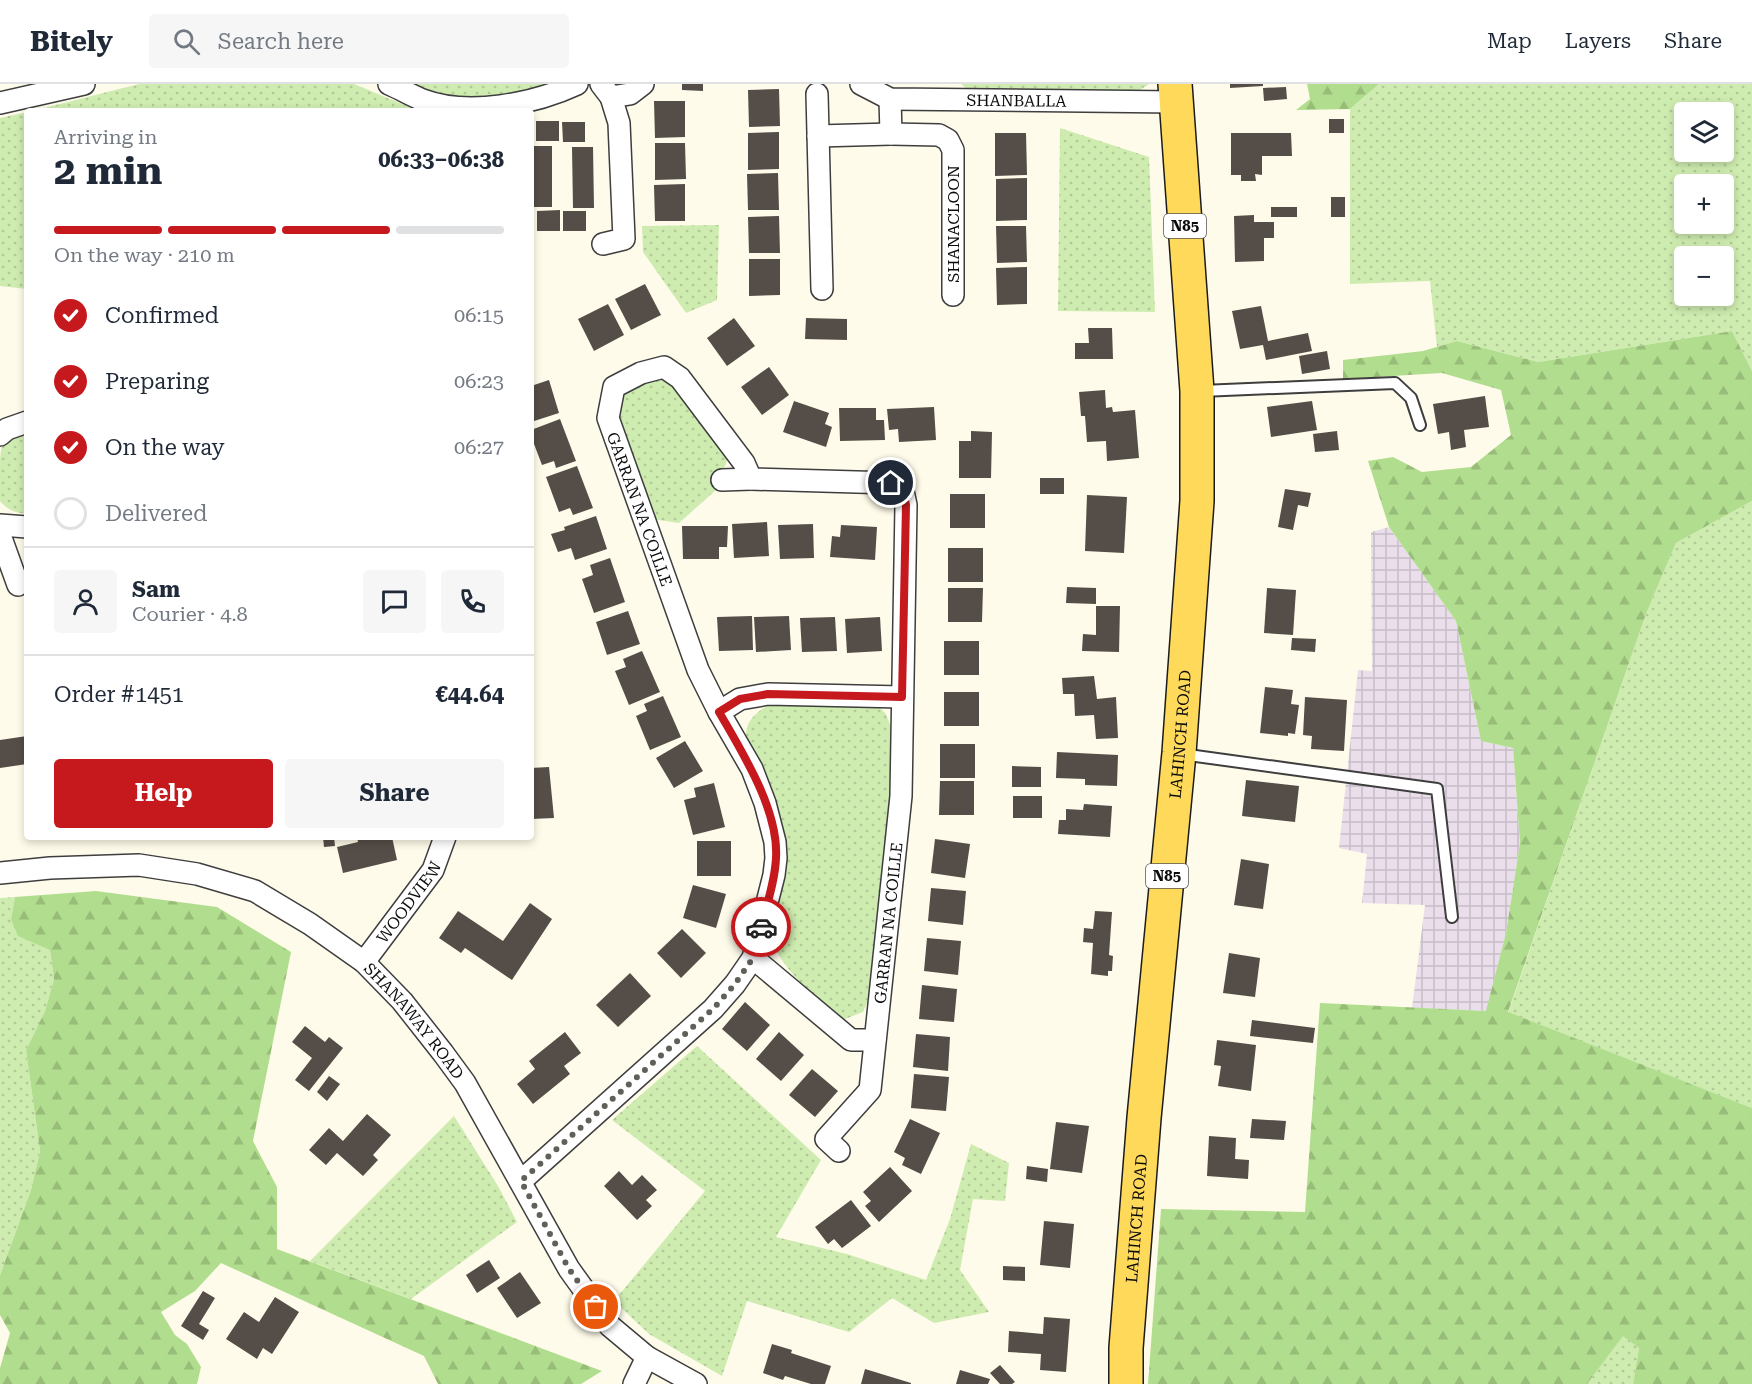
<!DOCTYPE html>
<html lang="en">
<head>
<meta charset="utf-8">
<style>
  :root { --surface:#fff; --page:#f6f6f7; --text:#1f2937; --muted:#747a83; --line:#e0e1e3; --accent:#c6191e }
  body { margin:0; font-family:"Roboto Serif",serif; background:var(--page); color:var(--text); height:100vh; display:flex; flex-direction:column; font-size:22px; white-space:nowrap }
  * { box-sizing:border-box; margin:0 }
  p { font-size:20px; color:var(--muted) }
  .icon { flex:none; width:33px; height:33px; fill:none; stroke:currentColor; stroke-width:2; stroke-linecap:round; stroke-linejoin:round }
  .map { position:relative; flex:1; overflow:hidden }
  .side { position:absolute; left:24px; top:24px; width:510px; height:732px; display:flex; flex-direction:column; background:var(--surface); border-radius:6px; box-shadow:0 3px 9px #0003 }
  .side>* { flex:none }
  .fabs { position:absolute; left:1674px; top:18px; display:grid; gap:12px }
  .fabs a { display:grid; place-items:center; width:60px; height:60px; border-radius:6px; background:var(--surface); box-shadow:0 3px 9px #0003; font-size:30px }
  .pin { position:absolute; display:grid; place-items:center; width:51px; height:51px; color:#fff; margin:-26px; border:3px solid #fff; border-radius:50%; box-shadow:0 2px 6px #0007 }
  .courier { position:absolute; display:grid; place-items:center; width:60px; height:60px; margin:-30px; border:4px solid #c6191e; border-radius:50%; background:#fff; color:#222; box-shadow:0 2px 8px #0007 }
  .head em { font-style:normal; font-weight:700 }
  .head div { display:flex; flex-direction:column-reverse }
  .head { display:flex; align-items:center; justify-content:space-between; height:102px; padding:0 30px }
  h1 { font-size:39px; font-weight:700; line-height:45px }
  .bar { display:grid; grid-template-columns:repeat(4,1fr); gap:9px 6px; align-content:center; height:72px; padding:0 30px }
  .bar i { height:8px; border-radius:4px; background:var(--line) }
  .bar .selected { background:var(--accent) }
  .bar p { grid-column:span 4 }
  .line { display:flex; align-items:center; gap:15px; padding:0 30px; border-top:2px solid var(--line) }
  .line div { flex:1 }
  .round { display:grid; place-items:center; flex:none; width:63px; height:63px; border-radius:6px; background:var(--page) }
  ol { padding:0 30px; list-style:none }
  li { display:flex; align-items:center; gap:18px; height:66px }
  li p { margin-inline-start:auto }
  li .icon { padding:6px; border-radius:50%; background:var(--accent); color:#fff; stroke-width:4 }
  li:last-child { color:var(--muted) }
  li i { width:33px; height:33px; border:3px solid var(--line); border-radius:50% }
  .action { display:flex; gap:12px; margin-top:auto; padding:12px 30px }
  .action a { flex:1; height:69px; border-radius:6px; background:var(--accent); color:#fff; font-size:24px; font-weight:700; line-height:69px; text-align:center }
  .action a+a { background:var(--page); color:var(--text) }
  header { display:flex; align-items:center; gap:36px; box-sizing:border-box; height:84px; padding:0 30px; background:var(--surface); border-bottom:2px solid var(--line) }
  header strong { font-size:28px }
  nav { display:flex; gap:33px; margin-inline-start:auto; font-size:21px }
  .search { width:420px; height:54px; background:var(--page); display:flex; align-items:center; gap:15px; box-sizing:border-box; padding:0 21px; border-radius:6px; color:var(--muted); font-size:22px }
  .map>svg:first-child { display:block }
  .industrial { fill:url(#industrial-grid) }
  .grass { fill:url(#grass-dots); fill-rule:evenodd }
  .forest { fill:url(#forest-firs) }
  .building { fill:#554d47 }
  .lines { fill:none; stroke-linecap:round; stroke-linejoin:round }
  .service-casing { stroke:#3e3e3e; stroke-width:14 }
  .minor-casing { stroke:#3e3e3e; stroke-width:24 }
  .primary-casing { stroke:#1c1c1c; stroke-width:36 }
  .service { stroke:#fff; stroke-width:10 }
  .minor { stroke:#fff; stroke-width:21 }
  .primary { stroke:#ffda5a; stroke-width:33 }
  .done { stroke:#605f59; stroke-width:6; stroke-dasharray:0 10.8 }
  .route { stroke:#c6191e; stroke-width:8 }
  .labels { text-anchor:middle; stroke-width:6; stroke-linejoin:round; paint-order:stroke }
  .shield { fill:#fff; stroke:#545454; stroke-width:1.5 }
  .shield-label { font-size:15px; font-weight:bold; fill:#0b0b0b }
  .street-label { font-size:16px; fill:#0b0b0b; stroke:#fff }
</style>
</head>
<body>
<header>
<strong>Bitely</strong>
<div class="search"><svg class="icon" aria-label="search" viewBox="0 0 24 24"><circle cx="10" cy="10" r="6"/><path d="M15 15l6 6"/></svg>Search here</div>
<nav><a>Map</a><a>Layers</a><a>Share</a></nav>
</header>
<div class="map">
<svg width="1752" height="1300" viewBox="0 0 1752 1300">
  <defs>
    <pattern id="industrial-grid" width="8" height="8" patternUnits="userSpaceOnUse" patternTransform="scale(1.5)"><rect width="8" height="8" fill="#eadeeb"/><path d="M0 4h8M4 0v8" fill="none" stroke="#c7bdc8"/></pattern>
    <pattern id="grass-dots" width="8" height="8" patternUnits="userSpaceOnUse" patternTransform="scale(1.5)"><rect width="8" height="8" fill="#ceecb0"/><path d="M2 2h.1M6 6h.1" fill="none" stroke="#b0c996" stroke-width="1.8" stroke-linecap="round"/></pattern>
    <pattern id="forest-firs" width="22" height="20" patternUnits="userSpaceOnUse" patternTransform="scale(1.5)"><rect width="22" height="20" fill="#b1de8e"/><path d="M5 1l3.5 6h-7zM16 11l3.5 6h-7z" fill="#97bd79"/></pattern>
  </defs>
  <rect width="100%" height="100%" fill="#fffbea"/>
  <path class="industrial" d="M1389 443 1456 537 1481 657 1513 664 1520 759 1506 849 1487 927 1412 924 1425 821 1362 819 1367 770 1339 764 1358 586 1372 587 1371 448Z"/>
  <g class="grass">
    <path d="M139 0H354L419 27H32Z"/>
    <path d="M416 0H552C524 8 491 13 462 12 446 12 430 6 416 0Z"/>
    <path d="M961 0H1149L1134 10 971 8Z"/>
    <path d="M1379 0H1752V287L1732 247 1538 278 1457 257 1437 263 1430 197 1350 200V25ZM1684 28H1724V68H1684ZM1684 100H1724V140H1684ZM1684 172H1724V212H1684Z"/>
    <path d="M27 28V205L0 202V34Z"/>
    <path d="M1060 44 1149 73 1155 228 1058 227Z"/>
    <path d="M719 141 717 216 686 229 643 168 642 142Z"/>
    <path d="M655 295H666L677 306 726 370C729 382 723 386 712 391L716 406 679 439 652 435 617 333 618 318 626 307Z"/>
    <path d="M27 350V430C16 429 7 426 0 417 0 406 0 395 0 384 0 361 1 352 27 350Z"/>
    <path d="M1752 417V1024L1508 929 1646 530 1676 459Z"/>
    <path d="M774 618 874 621 881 625 886 630 892 646 888 745 867 919 863 928 845 935 836 933C816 912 788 891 775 864 763 837 790 780 781 746 776 725 770 704 763 684 760 675 753 669 749 660 739 640 758 626 774 618Z"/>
    <path d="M15 813 11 835 50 866 54 895 45 927 26 966 40 1067 31 1106 0 1191V814Z"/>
    <path d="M697 962 821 1076 776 1153 847 1170 926 1196 950 1135 971 1060 1009 1079 1005 1117 973 1115 960 1186 989 1228 934 1239 892 1214 849 1248 747 1217 722 1292 649 1250 614 1217 705 1107 612 1036Z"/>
    <path d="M454 1032 498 1102 517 1138 411 1215 310 1177Z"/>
    <path d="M1623 1251 1639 1264 1633 1300H1587Z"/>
  </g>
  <g class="forest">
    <path d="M1307 0H1379L1350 25 1296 26 1310 15Z"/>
    <path d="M1732 247 1752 287V417L1676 459 1646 530 1508 928 1752 1024V1300H1633L1639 1264 1623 1252 1587 1300H1148L1161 1125 1305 1128 1320 919 1486 927 1506 849 1520 759 1513 664 1481 657 1456 537 1389 443 1368 377 1393 373 1422 388 1471 383 1511 351 1501 306 1442 289 1343 295V276L1423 267 1457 257 1538 278Z"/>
    <path d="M96 807 217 823 291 868 253 1057 277 1103V1165L602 1287 581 1300H438L424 1272 221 1179 195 1207 161 1228 175 1251 187 1260 201 1283 197 1300H0V1284L10 1249 0 1231V1191L31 1106 40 1067 26 966 45 927 54 895 50 866 18 852 11 835 15 813Z"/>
  </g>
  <g class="building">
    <path d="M682 0H703V7L682 6Z"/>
    <path d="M1230 0H1263V2L1230 4Z"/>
    <path d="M1286 3 1287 15 1264 17 1263 4Z"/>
    <path d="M779 5 780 42 749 43 748 6Z"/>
    <path d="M654 17H685V53L655 54Z"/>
    <rect x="1329" y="35" width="15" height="14"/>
    <rect x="536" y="37" width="23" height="20"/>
    <path d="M562 38H585V58H563Z"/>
    <path d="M779 48V85L748 86V49Z"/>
    <path d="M995 49H1026L1027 91 995 92Z"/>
    <path d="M1231 49H1291L1292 72H1262V91L1255 90 1256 97H1241V91H1231Z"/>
    <path d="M655 59H685L686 95 655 96Z"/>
    <rect x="531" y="62" width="21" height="61"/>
    <path d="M572 63H593L594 124H573Z"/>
    <path d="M778 89 779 126H748L747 90Z"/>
    <path d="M1027 94V136L996 137V95Z"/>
    <path d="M685 100V137H655L654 101Z"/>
    <rect x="1331" y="113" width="14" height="20"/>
    <rect x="1271" y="123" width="26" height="10"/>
    <path d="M560 126V147H537V127Z"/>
    <rect x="563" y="127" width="23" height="20"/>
    <path d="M1254 131V138H1274V154H1264V177L1235 178 1234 132Z"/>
    <path d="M779 132 780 169H749L748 133Z"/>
    <path d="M996 142H1026L1027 178 997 179Z"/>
    <path d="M749 175H780V211L749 212Z"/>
    <path d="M1027 183V220L997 221 996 184Z"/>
    <path d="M645 200 661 231 631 246 615 215Z"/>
    <path d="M608 220 624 251 594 267 578 235Z"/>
    <path d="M1261 222 1268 257 1308 249 1312 267 1266 276 1263 261 1240 265 1232 227Z"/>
    <path d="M734 234 755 262 727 282 707 254Z"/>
    <path d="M806 234 847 235V256L805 255Z"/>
    <path d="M1088 244H1112L1113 275H1075V259H1089Z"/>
    <path d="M1327 267 1330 285 1302 290 1299 272Z"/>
    <path d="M769 283 789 311 762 331 741 303Z"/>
    <path d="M549 296 559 329 531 338V302Z"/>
    <path d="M1105 306 1106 324 1112 323 1113 328 1135 326 1139 374 1107 377 1106 357 1087 358 1085 332H1081L1079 308Z"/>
    <path d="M1485 312 1489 343 1464 346 1466 363 1451 366 1449 348 1438 350 1433 320Z"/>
    <path d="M794 317 829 329 825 340 832 343 826 363 783 348Z"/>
    <path d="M1312 317 1317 346 1271 353 1267 323Z"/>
    <path d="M934 323 936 356 899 358 898 345 889 346 887 325Z"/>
    <path d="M839 324H876V336H884L885 356 840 357Z"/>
    <path d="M560 335 576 377 556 384 554 377 542 381 531 352V346Z"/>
    <path d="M971 347 992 348 991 394H959V357H971Z"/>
    <path d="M1337 347 1339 366 1315 368 1313 350Z"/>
    <path d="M577 382 593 424 573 431 570 424 559 428 546 393Z"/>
    <rect x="1040" y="394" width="24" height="16"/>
    <path d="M1285 405 1311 409 1308 423 1298 421 1293 446 1278 443Z"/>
    <rect x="950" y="410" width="35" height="34"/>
    <path d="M1087 411 1127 413 1124 469 1085 467Z"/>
    <path d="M596 432 607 465 575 476 571 464 558 468 551 450 565 446 564 443Z"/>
    <path d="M767 438 769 472 734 474 732 440Z"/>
    <path d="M813 440 814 474 780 475 778 441Z"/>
    <path d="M841 441 877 443 875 476 830 473 832 452 840 453Z"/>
    <path d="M682 442H728L727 463H719V475H683Z"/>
    <rect x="948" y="464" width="35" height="34"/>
    <path d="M610 474 625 518 594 529 582 495 593 491 590 481Z"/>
    <path d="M1067 503 1096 504V520L1066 519Z"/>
    <path d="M948 504H983L982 538H948Z"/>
    <path d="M1267 504 1296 506 1293 551 1264 549Z"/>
    <path d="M1096 522H1120L1119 568 1082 567 1083 550 1096 551Z"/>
    <path d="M628 527 640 560 607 571 596 538Z"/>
    <path d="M752 532 753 566 719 567 717 533Z"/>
    <path d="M789 532 791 566 756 568 754 533Z"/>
    <path d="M835 533 837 567 802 568 800 534Z"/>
    <path d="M880 533 882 567 847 569 845 535Z"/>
    <path d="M1292 554 1316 555 1315 568 1291 566Z"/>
    <rect x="944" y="557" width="35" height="34"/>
    <path d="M642 567 660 608 629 621 615 587 626 583 623 575Z"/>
    <path d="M1094 592 1097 615 1116 613 1118 654 1096 655 1094 631 1075 632 1074 610H1063L1062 594Z"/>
    <path d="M1265 603 1293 606 1291 620 1299 621 1295 650 1288 649V652L1260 649Z"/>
    <rect x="944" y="608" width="35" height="34"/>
    <path d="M663 612 681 653 650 666 636 632 647 627 644 620Z"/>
    <path d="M1305 613 1347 616 1344 667 1311 665 1312 652 1303 651Z"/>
    <path d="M27 652V680L0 684V656Z"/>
    <path d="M685 657 703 687 674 704 656 674Z"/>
    <rect x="940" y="660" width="35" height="34"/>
    <path d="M1057 668 1118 671 1117 702 1085 701V695L1056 694Z"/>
    <path d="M1012 682 1041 683V703H1012Z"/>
    <path d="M549 683 554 734 531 735V684Z"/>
    <path d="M1246 696 1299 702 1295 738 1242 732Z"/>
    <path d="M940 697H974V731H939Z"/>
    <path d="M714 699 725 743 693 751 684 716 696 713 694 704Z"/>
    <rect x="1013" y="712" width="29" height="22"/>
    <path d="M1084 720 1112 722 1110 753 1058 750 1059 736H1066V725L1083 726Z"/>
    <path d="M323 753H334L335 762 324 763Z"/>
    <path d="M357 753H392L397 776 343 789 337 763 358 758Z"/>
    <path d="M935 755 970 760 965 794 931 789Z"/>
    <rect x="697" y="757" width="34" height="35"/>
    <path d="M1241 775 1269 780 1263 825 1234 821Z"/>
    <path d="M693 801 726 810 716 844 683 834Z"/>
    <path d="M931 804 966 807 963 841 928 837Z"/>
    <path d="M530 819 552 835 512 896 465 864 461 869 439 854 458 827 503 857Z"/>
    <path d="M1095 827 1112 828 1109 871 1113 872 1112 887H1108V892L1091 890 1093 859 1083 858 1084 844 1093 845Z"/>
    <path d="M682 845 706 869 681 894 657 869Z"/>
    <path d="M927 854 961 857 958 891 924 887Z"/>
    <path d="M1229 869 1260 874 1255 913 1223 909Z"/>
    <path d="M630 889 651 912 618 943 596 921Z"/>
    <path d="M922 901 957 905 954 938 919 935Z"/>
    <path d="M745 918 770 941 747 967 722 945Z"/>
    <path d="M1252 936 1315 944 1313 959 1250 952Z"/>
    <path d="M305 942 325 958 329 953 343 964 309 1007 295 996 312 974 292 958Z"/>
    <path d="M565 948 581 969 564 982 570 990 533 1020 517 1000 535 985 529 977Z"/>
    <path d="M779 948 804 971 781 997 756 975Z"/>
    <path d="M916 950 950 953 948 987 913 983Z"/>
    <path d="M1217 956 1256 961 1251 1007 1218 1002 1221 982 1214 981Z"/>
    <path d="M812 985 838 1007 815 1033 789 1011Z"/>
    <path d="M914 990 949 993 946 1027 911 1024Z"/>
    <path d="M329 992 340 1000 327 1017 317 1008Z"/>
    <path d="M367 1030 391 1051 373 1071 378 1076 363 1092 337 1069 326 1081 309 1066 329 1044 343 1057Z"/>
    <path d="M910 1035 940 1049 921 1090 902 1081 905 1074 894 1068Z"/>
    <path d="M1252 1035 1286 1037 1284 1056 1250 1054Z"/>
    <path d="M1056 1038 1089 1042 1082 1089 1050 1085Z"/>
    <path d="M1209 1052 1236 1054 1235 1075 1249 1076 1248 1095 1207 1092Z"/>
    <path d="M1027 1082 1048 1085 1047 1098 1026 1095Z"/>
    <path d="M890 1083 912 1107 879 1138 865 1122 871 1117 863 1108Z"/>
    <path d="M619 1087 632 1101 642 1091 657 1106 646 1116 652 1122 637 1136 604 1102Z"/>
    <path d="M851 1116 871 1142 842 1164 834 1155 828 1160 815 1143Z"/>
    <path d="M1044 1137 1074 1140 1070 1184 1040 1181Z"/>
    <path d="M489 1176 500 1194 477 1209 466 1191Z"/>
    <path d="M1003 1182 1025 1183V1197L1003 1196Z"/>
    <path d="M520 1188 541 1219 517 1234 497 1204Z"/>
    <path d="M203 1207 215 1214 199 1240 209 1246 203 1256 181 1242Z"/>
    <path d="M275 1213 299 1228 272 1270 263 1264 257 1275 226 1255 244 1228 259 1238Z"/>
    <path d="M1044 1233 1070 1235 1066 1288 1040 1286 1041 1270 1008 1268 1009 1247 1043 1250Z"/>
    <path d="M772 1260 792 1266 791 1269 831 1282 825 1300H811L785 1292 783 1296 763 1289Z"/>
    <path d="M1000 1281 1015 1298 1012 1300H1000L990 1289Z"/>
    <path d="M865 1285 911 1299V1300H861Z"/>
    <path d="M960 1286 990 1295 988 1300H956Z"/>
  </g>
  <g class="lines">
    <defs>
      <g id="service">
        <path d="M1201 307 1395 299 1411 314 1420 341"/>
        <path d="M1181 670 1437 705 1452 833"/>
      </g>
      <g id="minor">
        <path d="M389 0C401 5 412 12 423 16 468 33 534 20 577 0"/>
        <path d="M601 0 611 13 619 39 624 155 603 160"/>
        <path id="s1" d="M861 0 890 15 1176 18"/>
        <path d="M817 10 822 205"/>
        <path d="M611 13 630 10 643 0"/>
        <path d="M890 15 891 50 939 51 948 56 953 66V211"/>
        <path d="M0 19 84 0"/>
        <path d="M818 52 891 50"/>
        <path d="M0 351 7 345 27 338"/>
        <path d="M722 396 751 395"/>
        <path d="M0 441 27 443"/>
        <path d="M0 451 18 501"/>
        <path d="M719 628 740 615 768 610 902 613"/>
        <path id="s2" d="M0 789 50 784 139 781 197 790 255 807 310 840 364 878 402 917 443 969 465 999 569 1185 610 1242 647 1273 696 1300"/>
        <path d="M753 874 851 956H875"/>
        <path id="s3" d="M364 878 433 786 445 753"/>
        <path d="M521 1097 713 925 735 900 753 874 774 791 776 774 775 758 765 719 752 685 719 628 698 586 608 334 614 303 641 289 664 283 680 294 744 379 751 395 891 399 903 407 906 421 901 712 870 1006 826 1055 839 1067"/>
        <path d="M634 1300 647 1273"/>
      </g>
      <g id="primary">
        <path id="s4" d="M1126 1300V1264L1144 1034 1179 669 1197 417V307L1175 0"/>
      </g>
    </defs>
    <use href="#service" class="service-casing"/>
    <use href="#minor" class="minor-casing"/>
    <use href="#primary" class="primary-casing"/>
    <use href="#service" class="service"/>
    <use href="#minor" class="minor"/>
    <use href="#primary" class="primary"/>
  </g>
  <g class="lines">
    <path class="done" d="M596 1223 569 1185 521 1097 713 925 735 900 753 874 761 843"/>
    <path class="route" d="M761 843C767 820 775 797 776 774 779 726 742 668 719 628L740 615 768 610 902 613 906 421 903 407 891 399"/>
  </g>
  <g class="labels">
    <g class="shield">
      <rect x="1164" y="130" width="42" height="24" rx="4.5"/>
      <rect x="1146" y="780" width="42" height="24" rx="4.5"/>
    </g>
    <g class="shield-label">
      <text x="1185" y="147">N85</text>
      <text x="1167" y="797">N85</text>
    </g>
    <g class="street-label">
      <text dy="6" stroke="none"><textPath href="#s1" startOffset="159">SHANBALLA</textPath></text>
      <text transform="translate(953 140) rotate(-90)" y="6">SHANACLOON</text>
      <text transform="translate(640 425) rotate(70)" y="6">GARRAN NA COILLE</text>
      <text dy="6" stroke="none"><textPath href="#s4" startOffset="652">LAHINCH ROAD</textPath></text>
      <text dy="6" stroke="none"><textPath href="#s3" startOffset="75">WOODVIEW</textPath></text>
      <text transform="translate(888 839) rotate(-84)" y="6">GARRAN NA COILLE</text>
      <text dy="6" stroke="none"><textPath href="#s2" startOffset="466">SHANAWAY ROAD</textPath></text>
      <text dy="6" stroke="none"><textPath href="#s4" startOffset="166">LAHINCH ROAD</textPath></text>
    </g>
  </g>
</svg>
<div class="fabs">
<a><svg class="icon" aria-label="layers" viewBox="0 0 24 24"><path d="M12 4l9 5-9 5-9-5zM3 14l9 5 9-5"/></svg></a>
<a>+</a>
<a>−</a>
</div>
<div class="pin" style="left:596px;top:1223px;background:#ea580c"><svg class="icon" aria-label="bag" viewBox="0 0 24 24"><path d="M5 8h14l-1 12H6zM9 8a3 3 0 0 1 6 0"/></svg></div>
<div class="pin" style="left:891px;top:399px;background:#1f2937"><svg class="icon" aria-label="home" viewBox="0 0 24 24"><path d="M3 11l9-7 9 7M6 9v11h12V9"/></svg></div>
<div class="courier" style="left:761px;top:843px"><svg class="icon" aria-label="car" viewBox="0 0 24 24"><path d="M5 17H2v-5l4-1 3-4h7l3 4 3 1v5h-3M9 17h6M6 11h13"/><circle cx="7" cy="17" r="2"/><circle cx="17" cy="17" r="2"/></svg></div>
<section class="side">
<div class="head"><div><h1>2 min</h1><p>Arriving in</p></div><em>06:33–06:38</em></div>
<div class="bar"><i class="selected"></i><i class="selected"></i><i class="selected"></i><i></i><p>On the way · 210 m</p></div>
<ol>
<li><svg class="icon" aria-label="check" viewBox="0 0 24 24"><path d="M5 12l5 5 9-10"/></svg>Confirmed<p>06:15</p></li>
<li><svg class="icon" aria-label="check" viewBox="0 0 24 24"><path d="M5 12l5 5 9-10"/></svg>Preparing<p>06:23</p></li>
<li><svg class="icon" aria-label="check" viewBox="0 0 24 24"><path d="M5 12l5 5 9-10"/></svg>On the way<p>06:27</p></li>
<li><i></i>Delivered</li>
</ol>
<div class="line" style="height:108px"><a class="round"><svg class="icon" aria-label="person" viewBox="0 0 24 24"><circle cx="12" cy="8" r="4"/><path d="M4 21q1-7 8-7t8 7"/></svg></a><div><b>Sam</b><p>Courier · 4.8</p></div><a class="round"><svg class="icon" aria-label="chat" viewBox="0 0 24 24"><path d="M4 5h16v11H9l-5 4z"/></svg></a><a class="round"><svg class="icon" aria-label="phone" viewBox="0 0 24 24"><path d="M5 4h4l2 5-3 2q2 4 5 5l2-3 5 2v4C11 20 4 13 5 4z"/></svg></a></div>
<div class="line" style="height:78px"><div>Order #1451</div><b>€44.64</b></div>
<div class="action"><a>Help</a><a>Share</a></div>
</section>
</div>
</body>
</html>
